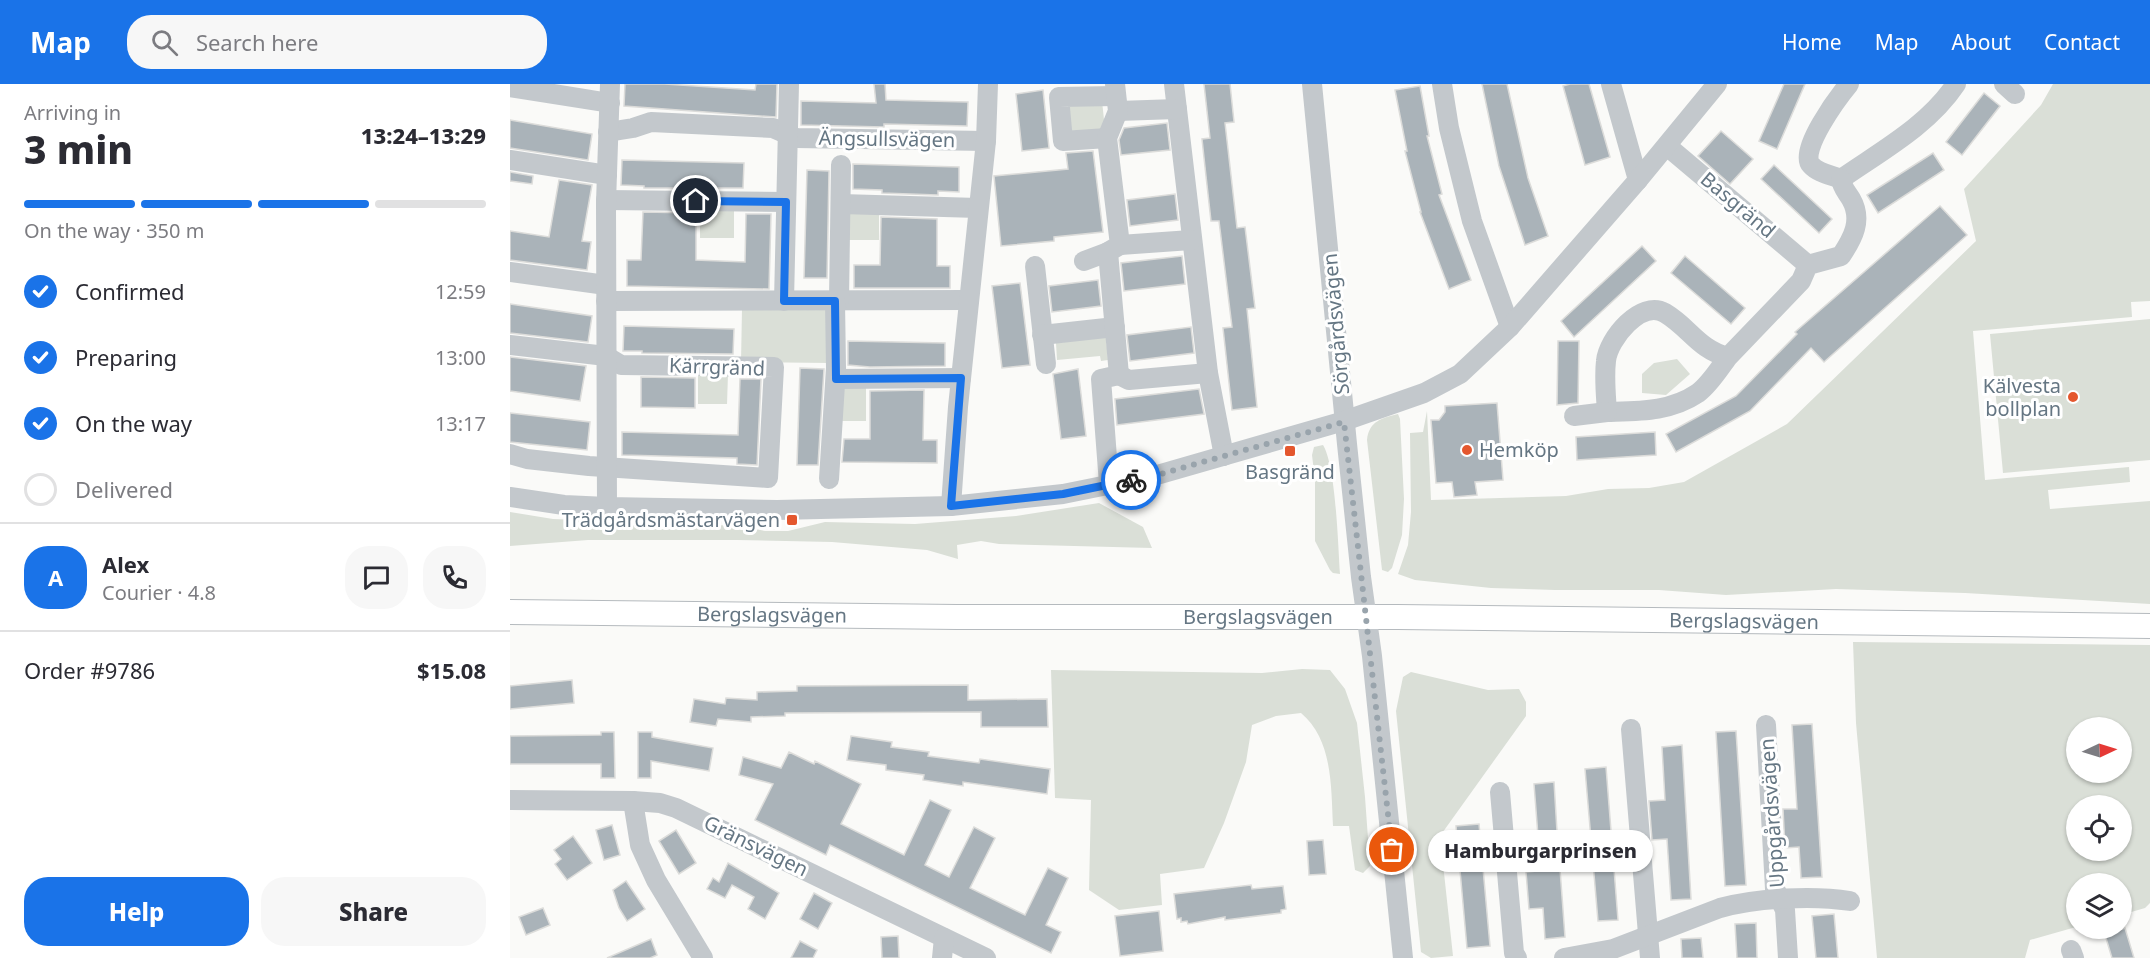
<!DOCTYPE html>
<html lang="en">
<head>
<meta charset="utf-8">
<style>
  :root { --surface:#fff; --page:#f7f7f7; --text:#2b2b33; --muted:#7c7c81; --line:#e1e1e2; --accent:#1a73e8 }
  body { margin:0; font-family:"Noto Sans",sans-serif; background:var(--page); color:var(--text); height:100vh; display:flex; flex-direction:column; font-size:22px; white-space:nowrap }
  * { box-sizing:border-box; margin:0 }
  p { font-size:20px; color:var(--muted) }
  .icon { flex:none; width:33px; height:33px; fill:none; stroke:currentColor; stroke-width:2; stroke-linecap:round; stroke-linejoin:round }
  .map { position:relative; flex:1; overflow:hidden }
  .drawer { display:flex; flex-direction:column; background:var(--surface); width:510px }
  .drawer>* { flex:none }
  .needle { width:39px; rotate:86deg }
  .buttons { position:absolute; left:1556px; top:633px; display:grid; gap:12px }
  .buttons a { display:grid; place-items:center; width:66px; height:66px; border-radius:50%; background:var(--surface); box-shadow:0 2px 4px #0004; font-size:30px }
  .pin { position:absolute; display:grid; place-items:center; width:51px; height:51px; color:#fff; margin:-26px; border:3px solid #fff; border-radius:50%; box-shadow:0 2px 6px #0007 }
  .courier { position:absolute; display:grid; place-items:center; width:60px; height:60px; margin:-30px; border:4px solid #1a73e8; border-radius:50%; background:#fff; color:#222; box-shadow:0 2px 8px #0007 }
  .bubble { position:absolute; height:42px; border-radius:21px; background:var(--surface); box-shadow:0 2px 4px #0004; font-size:20px; font-weight:800; line-height:42px; text-align:center }
  .head em { font-style:normal; font-weight:800 }
  .head div { display:flex; flex-direction:column-reverse }
  .head { display:flex; align-items:center; justify-content:space-between; height:102px; padding:0 24px }
  h1 { font-size:39px; font-weight:800; line-height:45px }
  .bar { display:grid; grid-template-columns:repeat(4,1fr); gap:9px 6px; align-content:center; height:72px; padding:0 24px }
  .bar i { height:8px; border-radius:4px; background:var(--line) }
  .bar .active { background:var(--accent) }
  .bar p { grid-column:span 4 }
  .line { display:flex; align-items:center; gap:15px; padding:0 24px; border-top:2px solid var(--line) }
  .line div { flex:1 }
  .round { display:grid; place-items:center; flex:none; width:63px; height:63px; border-radius:24px; background:var(--page) }
  ol { padding:0 24px; list-style:none }
  li { display:flex; align-items:center; gap:18px; height:66px }
  li p { margin-inline-start:auto }
  li .icon { padding:6px; border-radius:50%; background:var(--accent); color:#fff; stroke-width:4 }
  li:last-child { color:var(--muted) }
  li i { width:33px; height:33px; border:3px solid var(--line); border-radius:50% }
  .action { display:flex; gap:12px; margin-top:auto; padding:12px 24px }
  .action a { flex:1; height:69px; border-radius:24px; background:var(--accent); color:#fff; font-size:24px; font-weight:800; line-height:69px; text-align:center }
  .action a+a { background:var(--page); color:var(--text) }
  header { display:flex; align-items:center; gap:36px; box-sizing:border-box; height:84px; padding:0 30px; background:var(--accent); color:#fff }
  header strong { font-size:28px }
  nav { display:flex; gap:33px; margin-inline-start:auto; font-size:21px }
  .search { width:420px; height:54px; background:var(--page); display:flex; align-items:center; gap:15px; box-sizing:border-box; padding:0 21px; border-radius:24px; color:var(--muted); font-size:22px }
  main { display:flex; flex:1; min-height:0 }
  .map>svg:first-child { display:block }
  .green { fill:#dadfd7; fill-rule:evenodd }
  .building { fill:#aab3b9; stroke:#dcdcda; stroke-width:1.5 }
  .lines { fill:none; stroke-linecap:round; stroke-linejoin:round }
  .major-casing { stroke:#b5babe; stroke-width:26 }
  .minor { stroke:#c3c8cc; stroke-width:20 }
  .major { stroke:#fff; stroke-width:24 }
  .done { stroke:#99a4ac; stroke-width:6; stroke-dasharray:0 10.8 }
  .route { stroke:#1a73e8; stroke-width:8 }
  .poi-dot { fill:#e4572e; stroke:#fff; stroke-width:2 }
  .labels { text-anchor:middle; stroke-width:6; stroke-linejoin:round; paint-order:stroke }
  .street-label { font-size:20px; fill:#657683; stroke:#fff }
  .poi-label { font-size:20px; fill:#657683; stroke:#fff; text-anchor:end }
</style>
</head>
<body>
<header>
<strong>Map</strong>
<div class="search"><svg class="icon" aria-label="search" viewBox="0 0 24 24"><circle cx="10" cy="10" r="6"/><path d="M15 15l6 6"/></svg>Search here</div>
<nav><a>Home</a><a>Map</a><a>About</a><a>Contact</a></nav>
</header>
<main>
<section class="drawer">
<div class="head"><div><h1>3 min</h1><p>Arriving in</p></div><em>13:24–13:29</em></div>
<div class="bar"><i class="active"></i><i class="active"></i><i class="active"></i><i></i><p>On the way · 350 m</p></div>
<ol>
<li><svg class="icon" aria-label="check" viewBox="0 0 24 24"><path d="M5 12l5 5 9-10"/></svg>Confirmed<p>12:59</p></li>
<li><svg class="icon" aria-label="check" viewBox="0 0 24 24"><path d="M5 12l5 5 9-10"/></svg>Preparing<p>13:00</p></li>
<li><svg class="icon" aria-label="check" viewBox="0 0 24 24"><path d="M5 12l5 5 9-10"/></svg>On the way<p>13:17</p></li>
<li><i></i>Delivered</li>
</ol>
<div class="line" style="height:108px"><b class="round" style="background:var(--accent);color:#fff">A</b><div><b>Alex</b><p>Courier · 4.8</p></div><a class="round"><svg class="icon" aria-label="chat" viewBox="0 0 24 24"><path d="M4 5h16v11H9l-5 4z"/></svg></a><a class="round"><svg class="icon" aria-label="phone" viewBox="0 0 24 24"><path d="M5 4h4l2 5-3 2q2 4 5 5l2-3 5 2v4C11 20 4 13 5 4z"/></svg></a></div>
<div class="line" style="height:78px"><div>Order #9786</div><b>$15.08</b></div>
<div class="action"><a>Help</a><a>Share</a></div>
</section>
<div class="map">
<svg width="1640" height="874" viewBox="0 0 1640 874">
  <rect width="100%" height="100%" fill="#fafaf8"/>
  <g class="green">
    <path d="M1543 0H1640V217L1621 218 1622 233 1463 247 1475 396 1619 383 1620 398 1538 406 1540 425 1640 417V520L1455 509 1326 505 1216 511 1149 506H1045L981 504 905 496 888 490 898 461 901 428 900 349 913 348 917 327 921 416 1056 412 1098 405 1139 404 1174 398 1277 340 1466 157 1454 105 1531 21Z"/>
    <path d="M592 17 595 45 561 49 558 21Z"/>
    <path d="M190 122 224 123V154H190Z"/>
    <rect x="335" y="125" width="34" height="31"/>
    <path d="M232 225 321 226 320 279 231 278Z"/>
    <path d="M1640 235V376L1493 389 1480 250Z"/>
    <path d="M596 253 598 276 591 277 590 272 547 276 546 259Z"/>
    <path d="M1167 275 1180 290 1156 311 1132 309V290L1144 279Z"/>
    <path d="M188 289 218 290 217 320H188Z"/>
    <rect x="329" y="300" width="27" height="37"/>
    <path d="M888 330 890 335 894 415 892 451 882 484 878 488 872 486 857 356C859 337 872 334 888 330Z"/>
    <path d="M813 361C826 382 828 462 830 490L823 489 820 486 805 457V396L802 371 804 363Z"/>
    <path d="M589 419 633 443 642 464 489 460 471 457 447 461 448 475 417 466 322 458 227 456H78L0 462V428L43 435 230 442 255 447H278L315 438 405 440 506 432Z"/>
    <path d="M1343 558 1640 561V819L1635 824 1611 831V800H1566V843L1520 856 1515 874H1367L1346 639ZM1566 644H1611V688H1566ZM1566 722H1611V766H1566Z"/>
    <path d="M792 585 820 586 835 605 847 639 855 713 860 782 853 789 845 786 839 742H823C821 703 823 656 791 629L766 632 742 641 736 678 714 739 694 784 650 790 652 821 609 826 579 806 581 716 545 714 541 586 752 589Z"/>
    <path d="M901 588 978 606 1009 605 1016 618V632L930 752 943 872 921 874 911 868 886 627 893 593Z"/>
  </g>
  <g class="building">
    <path d="M115 0H155L245 6 246 0H267L266 33 114 22Z"/>
    <path d="M364 0H375L376 16 458 18 457 42 374 40V43L291 41V17L366 19Z"/>
    <path d="M694 0H720L724 38 715 39 727 144 735 143 745 224 737 225 747 323 722 326 713 244 722 243 709 137H701L695 83 692 55 700 54Z"/>
    <path d="M972 0H997L1018 94 1038 152 1015 161 989 82Z"/>
    <path d="M1060 0H1079L1100 73 1075 81 1053 2Z"/>
    <path d="M1274 0H1295L1267 65 1249 57Z"/>
    <path d="M910 2 919 52H917L932 110 929 111 961 196 939 205 910 128H911L895 67H897L885 6Z"/>
    <path d="M533 6 539 64 512 67 506 10Z"/>
    <path d="M1474 9 1490 22 1452 71 1436 58Z"/>
    <path d="M0 36 82 50 78 76 0 64Z"/>
    <path d="M657 39 660 66 611 71 609 56 614 44Z"/>
    <path d="M1211 47 1243 75 1220 100 1188 72Z"/>
    <path d="M583 67 593 148 544 153V157L491 162 484 92 558 85 556 69Z"/>
    <path d="M1423 69 1434 86 1368 129 1357 111Z"/>
    <path d="M112 76 234 79 233 104H134V102L111 101Z"/>
    <path d="M343 80 449 83V108L428 107V111L372 109V106L343 105Z"/>
    <path d="M1264 81 1322 135 1309 149 1251 95Z"/>
    <path d="M297 86 319 87 317 194H294Z"/>
    <path d="M0 88 23 92 22 100 0 97Z"/>
    <path d="M49 96 82 101 72 157 81 158 77 186 0 176V147L39 153Z"/>
    <path d="M665 110 668 136 620 142 617 116Z"/>
    <path d="M1430 122 1457 151 1314 278 1301 264 1240 327 1166 368 1156 350 1226 312 1287 250 1285 248Z"/>
    <path d="M133 128 186 129V176L235 178 236 130H261L259 205 117 202V176H131Z"/>
    <path d="M371 133 427 135V182H440V204H344V181H370Z"/>
    <path d="M1132 162 1146 177 1064 253 1051 237Z"/>
    <path d="M672 172 675 200 614 207 611 179Z"/>
    <path d="M1175 172 1235 224 1221 240 1161 189Z"/>
    <path d="M588 196 591 222 542 228 539 202Z"/>
    <path d="M510 199 520 281 492 284 482 202Z"/>
    <path d="M0 220 82 232 78 258 0 249Z"/>
    <path d="M114 242 224 245 223 270 132 269V267H113Z"/>
    <path d="M681 243 684 269 620 277 617 251Z"/>
    <path d="M338 257 435 259V282L360 283 338 281Z"/>
    <path d="M1048 257H1069L1068 319 1047 321Z"/>
    <path d="M0 273 76 282 70 317 0 307Z"/>
    <path d="M290 284 314 285 308 381H287Z"/>
    <path d="M568 285 576 352 551 355 543 290Z"/>
    <path d="M131 293 185 294V324L131 323Z"/>
    <path d="M230 295H251L247 381 227 380V374L112 371V348L228 351Z"/>
    <path d="M689 305 694 330 607 341 605 315Z"/>
    <path d="M414 306 413 356H427V379L332 378 334 355H360V307Z"/>
    <path d="M987 319 993 396 965 398 967 411 944 413 942 398 926 399 921 336H929L935 328V322Z"/>
    <path d="M0 329 80 338 77 366 0 358Z"/>
    <path d="M1145 348 1146 371 1067 376 1066 353Z"/>
    <path d="M62 596 64 619 0 625V602Z"/>
    <path d="M458 601V616L537 615 538 643H471V628L275 629V632L241 633V638L208 635 206 642 180 638 184 615 215 620 216 614 247 616V608L287 607V602Z"/>
    <path d="M1302 640 1312 793 1291 794 1289 763 1275 764 1273 725H1287L1282 641Z"/>
    <path d="M1226 647 1236 801 1215 802 1206 648Z"/>
    <path d="M91 648H104L105 694H91V680H0V652L91 651Z"/>
    <path d="M128 648H142V653L203 664 199 687 141 677V694H128Z"/>
    <path d="M341 652 382 658 381 663 419 668 418 672 469 679 470 675 540 685 537 710 453 698V702L413 696 414 691 376 686V681L337 676Z"/>
    <path d="M1172 661 1181 815 1161 816 1157 755 1142 756 1139 717 1155 716 1152 663Z"/>
    <path d="M279 668 304 680 305 677 351 700 331 740 394 771 420 716 441 726 415 781 439 793 464 743 485 754 460 804 515 831 538 784 558 794 536 841 551 848 541 869 320 761 316 771 245 736 263 700 229 691 233 673 271 684Z"/>
    <path d="M1096 683 1108 836 1088 837 1075 685Z"/>
    <path d="M1044 698 1048 764 1029 765 1024 700Z"/>
    <path d="M969 740 980 862 957 864 946 742Z"/>
    <path d="M102 741 110 771 94 776 86 746Z"/>
    <path d="M166 746 186 779 169 790 149 757Z"/>
    <path d="M63 752 82 779 57 796 45 780 51 775 44 766Z"/>
    <path d="M813 756 816 790 799 791 797 757Z"/>
    <path d="M218 779 269 809 255 835 238 825 244 813 222 801 215 814 197 805 203 794 209 798Z"/>
    <path d="M1050 785 1055 853 1035 855 1033 824 1019 825 1016 788Z"/>
    <path d="M116 797 135 825 117 837 109 824 103 806Z"/>
    <path d="M741 801 742 805 773 802 776 825 771 826V829L715 836V833L678 840 677 837 671 838V834L667 835 664 810Z"/>
    <path d="M304 809 322 819 308 845 290 835Z"/>
    <path d="M33 824 40 841 16 851 9 833Z"/>
    <path d="M649 827 653 867 610 872 605 832Z"/>
    <path d="M1324 830 1328 874H1306L1302 832Z"/>
    <path d="M1246 839 1247 874H1227L1225 840Z"/>
    <path d="M1615 844 1624 874H1602L1595 851Z"/>
    <path d="M388 852 389 874H372L371 853Z"/>
    <path d="M1191 854 1193 874H1172L1171 855Z"/>
    <path d="M141 855 147 871 140 874H97Z"/>
    <path d="M290 857 307 866 303 874H281Z"/>
  </g>
  <g class="lines">
    <defs>
      <g id="major">
        <path id="s1" d="M0 528 447 533H888L1640 542"/>
      </g>
    </defs>
    <use href="#major" class="major-casing"/>
    <g class="minor">
      <path d="M664 0 698 289 714 372"/>
      <path d="M802 0 837 360 851 493 862 572 893 874"/>
      <path d="M932 0 939 44 962 137 1000 243"/>
      <path d="M1101 0 1128 96"/>
      <path d="M1494 0 1505 10"/>
      <path d="M0 3 100 19"/>
      <path d="M608 27 667 25"/>
      <path d="M98 48 123 44 141 38 263 44 286 54 476 57"/>
      <path d="M597 54 553 57 549 13 605 12"/>
      <path d="M1157 62 1298 181"/>
      <path d="M0 76 97 91"/>
      <path d="M1331 95C1371 67 1418 42 1446 0"/>
      <path d="M1331 95C1321 91 1308 89 1301 81 1288 67 1329 12 1339 0"/>
      <path d="M96 116 276 118"/>
      <path d="M331 120 468 124"/>
      <path d="M610 161 681 156"/>
      <path d="M574 177 598 168"/>
      <path d="M525 182 536 280"/>
      <path d="M0 188 96 201"/>
      <path d="M96 217 459 216"/>
      <path d="M274 217 279 0"/>
      <path d="M329 217 331 81"/>
      <path d="M532 251 605 243"/>
      <path d="M0 261 96 272 111 281 264 283 258 394 79 382 17 375 0 370"/>
      <path d="M1218 273C1209 285 1200 300 1188 309 1160 328 1129 327 1097 328 1096 312 1094 294 1096 277 1098 255 1131 215 1155 229 1180 244 1188 265 1218 273L1291 197 1298 181 1331 172C1343 154 1353 136 1341 115 1337 108 1332 104 1331 95"/>
      <path d="M609 291 619 296 698 289"/>
      <path d="M326 295 451 294"/>
      <path d="M1064 332 1097 328"/>
      <path d="M319 395 326 284 325 217"/>
      <path d="M599 400 591 295 609 291 598 168 610 161 597 54 608 27 605 0"/>
      <path d="M0 413 54 421 97 423 267 426 441 422 553 410 647 391 834 337 914 309 950 290 1000 243 1128 96 1207 0"/>
      <path d="M441 422 448 323 476 57 478 0"/>
      <path d="M97 423 96 119 100 0"/>
      <path d="M1256 641 1265 805 1275 826 1278 874"/>
      <path d="M1121 645 1140 874"/>
      <path d="M990 708 1004 869 1007 874"/>
      <path d="M0 716 123 717 150 719 166 724 476 874"/>
      <path d="M123 717 130 761 146 796 193 874"/>
      <path d="M1561 866 1564 874"/>
      <path d="M432 874 434 854"/>
      <path d="M1054 874 1103 865 1210 824C1247 814 1303 811 1340 817"/>
    </g>
    <use href="#major" class="major"/>
  </g>
  <g class="lines">
    <path class="done" d="M621 396 647 391 834 338 882 766"/>
    <path class="route" d="M186 117 276 118 274 217H325L326 295 451 294 441 422 553 410 621 396"/>
  </g>
  <g class="poi-dot">
    <circle cx="1563" cy="313" r="6"/>
    <circle cx="957" cy="366" r="6"/>
    <rect x="774" y="361" width="12" height="12" rx="3"/>
    <rect x="276" y="430" width="12" height="12" rx="3"/>
  </g>
  <g class="labels">
    <g class="street-label">
      <text transform="translate(377 55) rotate(1)" y="7">Ängsullsvägen</text>
      <text transform="translate(1228 121) rotate(40)" y="7">Basgränd</text>
      <text transform="translate(826 240) rotate(-95)" y="7">Sörgårdsvägen</text>
      <text transform="translate(207 283) rotate(2)" y="7">Kärrgränd</text>
      <text dy="7" stroke="none"><textPath href="#s1" startOffset="262">Bergslagsvägen</textPath></text>
      <text dy="7" stroke="none"><textPath href="#s1" startOffset="748">Bergslagsvägen</textPath></text>
      <text dy="7" stroke="none"><textPath href="#s1" startOffset="1234">Bergslagsvägen</textPath></text>
      <text transform="translate(1262 729) rotate(-94)" y="7">Uppgårdsvägen</text>
      <text transform="translate(246 762) rotate(26)" y="7">Gränsvägen</text>
    </g>
    <g class="poi-label">
      <text x="1551" y="309">Kälvesta<tspan x="1551" dy="23">bollplan</tspan></text>
      <text x="969" y="373" text-anchor="start">Hemköp</text>
      <text x="780" y="395" text-anchor="middle">Basgränd</text>
      <text x="270" y="443">Trädgårdsmästarvägen</text>
    </g>
  </g>
</svg>
<div class="buttons">
<a><svg class="needle" viewBox="-14 -14 28 28"><path d="M0-13l5 13h-10z" fill="#e53935"/><path d="M0 13l5-13h-10z" fill="#7c7c81"/></svg></a>
<a><svg class="icon" aria-label="locate" viewBox="0 0 24 24"><circle cx="12" cy="12" r="6"/><path d="M12 2v4M12 18v4M2 12h4M18 12h4"/></svg></a>
<a><svg class="icon" aria-label="layers" viewBox="0 0 24 24"><path d="M12 4l9 5-9 5-9-5zM3 14l9 5 9-5"/></svg></a>
</div>
<div class="pin" style="left:882px;top:766px;background:#ea580c"><svg class="icon" aria-label="bag" viewBox="0 0 24 24"><path d="M5 8h14l-1 12H6zM9 8a3 3 0 0 1 6 0"/></svg></div>
<div class="pin" style="left:186px;top:117px;background:#1f2937"><svg class="icon" aria-label="home" viewBox="0 0 24 24"><path d="M3 11l9-7 9 7M6 9v11h12V9"/></svg></div>
<div class="courier" style="left:621px;top:396px"><svg class="icon" aria-label="bike" viewBox="0 0 24 24"><circle cx="6" cy="16" r="4"/><circle cx="18" cy="16" r="4"/><path d="M6 16l4-8h5l3 8M10 8l3 8H6M13 5h3"/></svg></div>
<div class="bubble" style="left:918px;top:746px;width:225px">Hamburgarprinsen</div>
</div>
</main>
</body>
</html>
